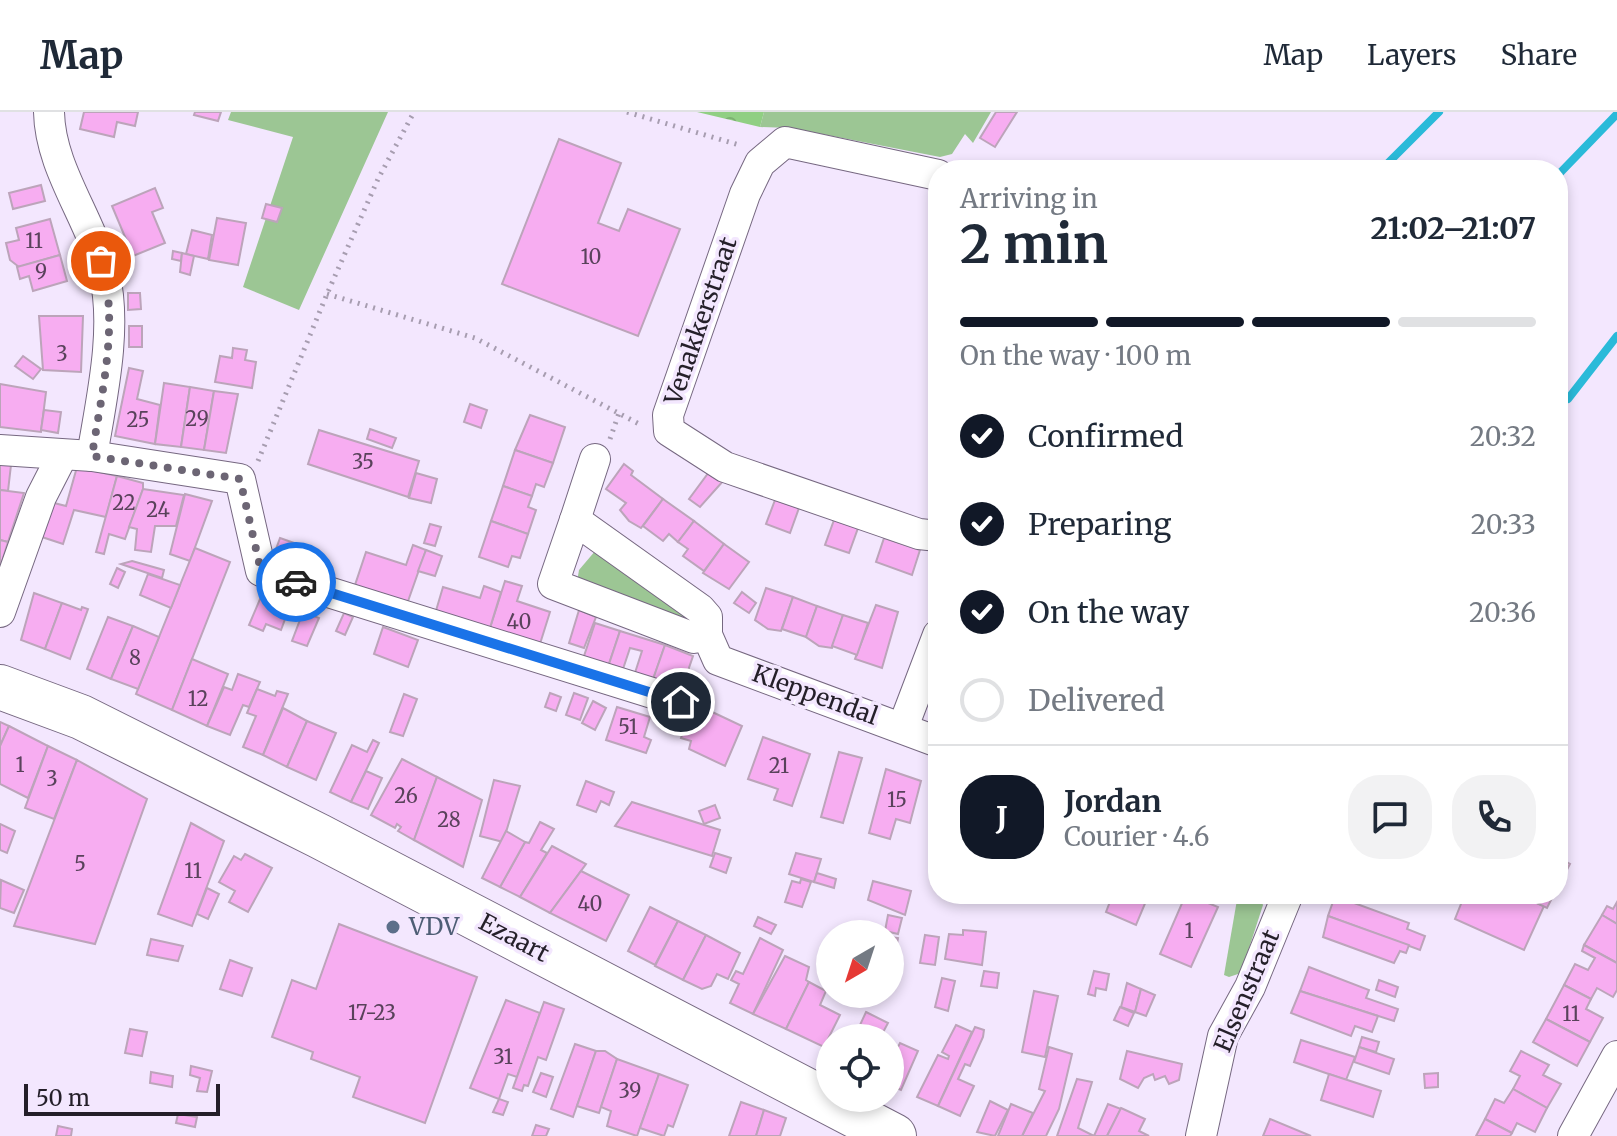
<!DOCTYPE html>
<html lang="en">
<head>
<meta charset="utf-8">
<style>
  :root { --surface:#fff; --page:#f2f2f3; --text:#1f2937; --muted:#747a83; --line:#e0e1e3; --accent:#111827 }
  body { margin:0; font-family:Merriweather,serif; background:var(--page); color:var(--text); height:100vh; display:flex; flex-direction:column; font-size:30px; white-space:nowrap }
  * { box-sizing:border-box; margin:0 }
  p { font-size:26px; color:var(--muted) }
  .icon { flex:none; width:44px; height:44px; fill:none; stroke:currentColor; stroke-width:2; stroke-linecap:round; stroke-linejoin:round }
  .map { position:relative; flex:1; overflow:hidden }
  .drawer { position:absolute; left:928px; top:48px; width:640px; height:744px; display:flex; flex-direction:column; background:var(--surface); border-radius:32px; box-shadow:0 4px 12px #0003 }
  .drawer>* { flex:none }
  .needle { width:52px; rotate:219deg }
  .fabs { position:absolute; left:816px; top:808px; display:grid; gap:16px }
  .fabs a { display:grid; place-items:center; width:88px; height:88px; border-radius:50%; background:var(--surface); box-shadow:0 4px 12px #0003; font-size:40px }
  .scale { position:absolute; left:24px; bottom:20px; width:196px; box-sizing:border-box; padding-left:8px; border:4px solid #241f29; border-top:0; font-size:22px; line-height:28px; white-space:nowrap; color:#241f29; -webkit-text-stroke:6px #f3e7fe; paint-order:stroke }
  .pin { position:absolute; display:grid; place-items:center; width:68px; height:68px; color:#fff; margin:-34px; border:4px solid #fff; border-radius:50%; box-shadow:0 2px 8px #0007 }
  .courier { position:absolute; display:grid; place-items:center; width:80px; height:80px; margin:-40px; border:6px solid #1a73e8; border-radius:50%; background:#fff; color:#222; box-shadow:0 2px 10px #0007 }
  .headline em { font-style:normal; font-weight:700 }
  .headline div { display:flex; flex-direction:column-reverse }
  .headline { display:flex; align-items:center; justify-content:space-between; height:136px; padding:0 32px }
  h1 { font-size:52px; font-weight:700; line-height:60px }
  .bar { display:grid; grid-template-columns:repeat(4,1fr); gap:12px 8px; align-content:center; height:96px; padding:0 32px }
  .bar i { height:10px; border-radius:6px; background:var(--line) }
  .bar .active { background:var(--accent) }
  .bar p { grid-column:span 4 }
  .line { display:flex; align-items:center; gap:20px; padding:0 32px; border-top:2px solid var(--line) }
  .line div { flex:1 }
  .round { display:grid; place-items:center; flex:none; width:84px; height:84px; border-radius:32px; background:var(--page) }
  ol { padding:0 32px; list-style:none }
  li { display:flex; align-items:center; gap:24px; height:88px }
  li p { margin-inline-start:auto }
  li .icon { padding:8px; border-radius:50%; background:var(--accent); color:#fff; stroke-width:4 }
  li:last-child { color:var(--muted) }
  li i { width:44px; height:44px; border:4px solid var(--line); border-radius:50% }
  header { display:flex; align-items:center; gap:48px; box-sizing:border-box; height:112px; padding:0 40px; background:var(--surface); border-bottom:2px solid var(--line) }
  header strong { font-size:38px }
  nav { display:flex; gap:44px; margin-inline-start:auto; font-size:28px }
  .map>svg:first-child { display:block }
  .green { fill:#9cc694 }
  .forest { fill:url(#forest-crowns) }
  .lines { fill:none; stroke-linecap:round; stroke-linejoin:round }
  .stream { stroke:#2abad9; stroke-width:8 }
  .building { fill:#f7adf1; stroke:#bca4ba; stroke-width:2 }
  .street-casing { stroke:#766881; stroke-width:32 }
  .secondary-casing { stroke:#766881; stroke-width:46 }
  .path { stroke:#a79db0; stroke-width:5; stroke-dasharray:2 6; stroke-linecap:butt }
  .street { stroke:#fff; stroke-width:30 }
  .secondary { stroke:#fff; stroke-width:44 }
  .done { stroke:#6c6574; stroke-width:8; stroke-dasharray:0 14.4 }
  .route { stroke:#1a73e8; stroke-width:10 }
  .service-dot { fill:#5c6f8a; stroke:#f3e7fe; stroke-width:3 }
  .labels { text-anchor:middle; stroke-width:7; stroke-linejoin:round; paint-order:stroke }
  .number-label { font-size:20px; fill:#59425b }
  .street-label { font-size:24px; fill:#241f29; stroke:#f3e7fe }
  .service-label { font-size:24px; fill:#4e5e75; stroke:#f3e7fe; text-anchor:start }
</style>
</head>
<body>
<header>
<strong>Map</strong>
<nav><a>Map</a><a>Layers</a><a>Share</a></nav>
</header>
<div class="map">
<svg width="1617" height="1024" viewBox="0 0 1617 1024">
  <defs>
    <pattern id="forest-crowns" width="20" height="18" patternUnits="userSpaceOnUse" patternTransform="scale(2)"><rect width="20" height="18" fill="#90cf83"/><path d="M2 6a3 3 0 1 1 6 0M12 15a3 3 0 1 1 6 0" fill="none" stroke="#7cb171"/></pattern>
  </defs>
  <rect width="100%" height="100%" fill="#f3e7fe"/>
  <g class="green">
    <path d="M231 0H388L299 198 243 175 293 25 228 8Z"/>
    <path d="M764 0H991L973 31 965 22 952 42 940 45 791 16 760 15Z"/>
    <path d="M596 438 690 499 696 514 577 470 579 458Z"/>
    <path d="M1238 782H1258L1263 793 1241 861 1229 865 1224 863Z"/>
  </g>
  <path class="forest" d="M697 0H764L760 15Z"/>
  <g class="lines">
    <g class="stream">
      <path d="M1381 58 1439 0"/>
      <path d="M1558 63 1617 2"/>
      <path d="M1568 287 1617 224"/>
    </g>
  </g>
  <g class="building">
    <path d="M84 0H138L135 14 117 10 114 25 80 17Z"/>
    <path d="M195 0H221L218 9 194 3Z"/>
    <path d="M996 0H1017L995 35 980 26Z"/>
    <path d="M559 27 621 51 598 111 619 119 628 97 680 117 638 224 502 172Z"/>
    <path d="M41 73 45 89 13 97 9 81Z"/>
    <path d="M155 76 163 96 152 100 165 131 133 144 112 94Z"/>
    <path d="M266 92 282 96 277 110 262 106Z"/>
    <path d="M217 106 246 111 238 153 209 148Z"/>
    <path d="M50 107 60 143 19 155 10 148 6 131 19 128 16 116Z"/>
    <path d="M192 118 212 123 208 147 186 142Z"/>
    <path d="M173 139 182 141 181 149 172 147Z"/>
    <path d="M182 141 194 144 190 163 180 160Z"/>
    <path d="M60 143 67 169 33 179 29 164 20 167 17 155Z"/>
    <path d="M128 181H140L141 197 128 198Z"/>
    <path d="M39 204H83L81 260 43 258Z"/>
    <rect x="129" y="214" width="13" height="21"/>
    <path d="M233 236 247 238 245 248 256 250 252 276 215 270 220 244 232 246Z"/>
    <path d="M23 244 41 257 33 267 15 254Z"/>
    <path d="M129 256 143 259 137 287 160 293 155 332 115 324Z"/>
    <path d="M164 271 190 275 181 335 155 332Z"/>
    <path d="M0 272 46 280 41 320 0 315Z"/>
    <path d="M190 275 214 279 204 338 181 335Z"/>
    <path d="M214 279 238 282 226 341 204 338Z"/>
    <path d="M470 292 487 298 481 316 464 310Z"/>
    <path d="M44 298 61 300 58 321 41 318Z"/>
    <path d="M530 303 565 315 553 351 515 338Z"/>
    <path d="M370 317 396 326 392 336 367 327Z"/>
    <path d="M319 318 419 349 408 385 308 352Z"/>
    <path d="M515 338 553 351 544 375 536 372 532 384 503 374Z"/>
    <path d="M0 352 11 353 8 379 0 378Z"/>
    <path d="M624 352 633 359 631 363 663 387 641 416 629 409 620 398 626 391 606 377Z"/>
    <path d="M77 355 117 364 106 405 74 398 63 432 42 425 54 391 66 394Z"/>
    <path d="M709 360 724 368 700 395 689 387Z"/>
    <path d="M416 361 437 367 431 391 409 386Z"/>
    <path d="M117 364 143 371V377L125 427 109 422 104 442 96 440Z"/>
    <path d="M503 374 532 384 528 395 536 398 528 422 491 409Z"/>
    <path d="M143 377 184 383 176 414H155L151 440 135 438 137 417 129 415Z"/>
    <path d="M0 378 24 381 8 430 0 428Z"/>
    <path d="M185 382 212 389 190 449 170 442Z"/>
    <path d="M663 387 694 409 678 430 669 422 663 429 643 414Z"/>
    <path d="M775 388 799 396 790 421 766 412Z"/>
    <path d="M834 408 858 416 849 441 825 433Z"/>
    <path d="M491 409 528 422 520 446 512 444 508 455 479 445Z"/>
    <path d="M694 409 724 432 704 459 683 444 688 437 678 430Z"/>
    <path d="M430 412 441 415 435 434 424 431Z"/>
    <path d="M280 426 320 440 315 455 275 440Z"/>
    <path d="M884 426 920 438 912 463 876 450Z"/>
    <path d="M0 428 8 430 0 456Z"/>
    <path d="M724 432 749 450 729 477 703 461Z"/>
    <path d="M413 433 426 438 407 492 355 473 366 440 406 453Z"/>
    <path d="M195 436 230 450 172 598 136 582Z"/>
    <path d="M426 438 442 444 435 464 418 459Z"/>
    <path d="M132 449 164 458 162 466 121 452Z"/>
    <path d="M117 456 125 460 118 476 110 472Z"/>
    <path d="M148 462 180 473 171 496 140 483Z"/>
    <path d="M505 469 522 474 517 489 550 500 539 535 489 519Z"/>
    <path d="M484 474 501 480 489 519 435 502 443 475 480 486Z"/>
    <path d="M766 476 793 485 781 519 768 517 755 508Z"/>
    <path d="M263 480 291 491 281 518 266 512 263 519 249 513Z"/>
    <path d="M742 480 756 491 749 501 734 491Z"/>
    <path d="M34 481 62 491 45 537 21 528Z"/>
    <path d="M793 485 817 494 806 525 782 517Z"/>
    <path d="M62 491 81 498 82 495 88 497 70 547 45 537Z"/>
    <path d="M876 493 898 500 882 556 855 547Z"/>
    <path d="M817 494 843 503 832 536 819 534 806 525Z"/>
    <path d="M579 498 596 505 584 536 569 531Z"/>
    <path d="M303 500 319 506 307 534 292 529Z"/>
    <path d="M344 501 353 505 345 523 336 519Z"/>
    <path d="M843 503 868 511 857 543 832 534Z"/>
    <path d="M108 505 133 514 111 567 87 557Z"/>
    <path d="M595 511 620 519 608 555 583 547Z"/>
    <path d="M133 514 159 525 138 577 111 567Z"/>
    <path d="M383 515 418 528 408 555 374 542Z"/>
    <path d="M620 519 665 533 651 573 633 567 642 539 630 536 622 560 608 555Z"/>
    <path d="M665 533 693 544 680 582 651 573Z"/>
    <path d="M192 547 228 562 207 614 172 598Z"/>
    <path d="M238 562 260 570 249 595 243 593 230 623 207 614 224 575 232 578Z"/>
    <path d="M257 577 275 584 277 579 288 582 263 643 243 635 256 604 247 601Z"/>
    <path d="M550 581 561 585 556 599 545 595Z"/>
    <path d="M574 581 588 586 580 608 566 603Z"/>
    <path d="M404 582 417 587 403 624 390 620Z"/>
    <path d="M593 589 606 596 595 618 582 611Z"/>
    <path d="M617 595 650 605 644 625 651 628 646 641 606 628Z"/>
    <path d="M283 596 307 609 287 655 263 643Z"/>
    <path d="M708 598 742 614 725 654 689 637 691 629 681 626 688 604 703 608Z"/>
    <path d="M307 609 336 621 316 668 287 655Z"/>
    <path d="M0 610 9 614 0 634Z"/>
    <path d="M9 614 48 634 28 686 0 672V634Z"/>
    <path d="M763 625 810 642 792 694 774 688 778 677 748 667Z"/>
    <path d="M373 628 379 631 351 690 330 680 352 633 367 640Z"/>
    <path d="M48 634 77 648 54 707 25 696Z"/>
    <path d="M839 640 862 646 843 711 821 705Z"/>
    <path d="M402 647 437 665 414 728 398 719 401 715 397 712 395 716 371 703Z"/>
    <path d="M77 648 147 687 95 832 14 814Z"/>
    <path d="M886 657 921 669 910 711 896 707 890 727 869 721Z"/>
    <path d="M366 659 382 666 368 697 351 690Z"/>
    <path d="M437 665 482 688 463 755 414 728Z"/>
    <path d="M494 668 520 674 503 730 480 724Z"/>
    <path d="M586 669 614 680 609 693 601 689 596 700 577 693Z"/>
    <path d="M632 690 720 718 712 744 615 714Z"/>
    <path d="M715 693 720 706 704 712 699 699Z"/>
    <path d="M540 710 554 717 541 738 547 741 520 785 500 775 525 730 529 731Z"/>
    <path d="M191 711 224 729 192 814 158 802Z"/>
    <path d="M0 712 15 719 7 741 0 738Z"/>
    <path d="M506 719 525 730 500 775 482 766Z"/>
    <path d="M552 734 586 752 550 801 520 785Z"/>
    <path d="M715 741 731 746 726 761 710 755Z"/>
    <path d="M796 741 821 747 814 770 789 762Z"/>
    <path d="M245 742 272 756 248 800 229 790 235 779 219 770 234 744 241 748Z"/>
    <path d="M1563 748 1570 752 1558 775V758Z"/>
    <path d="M581 759 629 783 606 829 550 801Z"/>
    <path d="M817 761 836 767 834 776 814 770Z"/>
    <path d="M801 767 811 770 802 795 785 790 792 769 800 771Z"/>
    <path d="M1 768 24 778 14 801 0 796Z"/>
    <path d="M873 769 911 779 905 803 868 788Z"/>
    <path d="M207 776 219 782 208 807 197 802Z"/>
    <path d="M1113 782H1149L1136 813 1106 800Z"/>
    <path d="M1186 782 1218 795 1191 855 1160 842Z"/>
    <path d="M1465 782H1515L1544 794 1524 838 1455 807Z"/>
    <path d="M1532 782H1554L1547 796 1530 788Z"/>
    <path d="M1335 784 1409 811 1407 817 1425 824 1420 838 1328 804Z"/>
    <path d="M1617 790V812L1602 803 1607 794 1613 797Z"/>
    <path d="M650 795 678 809 655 853 628 839Z"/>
    <path d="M888 803 902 806 898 822 885 819Z"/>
    <path d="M1602 803 1617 812V851L1584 833Z"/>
    <path d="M1328 804 1409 833 1406 841 1400 839 1394 851 1323 825Z"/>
    <path d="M758 805 776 813 771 822 754 814Z"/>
    <path d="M678 809 706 823 683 868 655 854Z"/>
    <path d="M339 812 477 865 425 1011 353 985 360 965 311 947 313 940 272 925 292 868 316 877Z"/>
    <path d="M963 818 986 820 982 853 945 847 949 822 963 823Z"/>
    <path d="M706 823 740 841 728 867 717 862 711 874 702 877 683 868Z"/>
    <path d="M925 823 939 825 935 853 920 851Z"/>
    <path d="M890 825 898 826 896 837 890 836Z"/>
    <path d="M760 826 783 838 753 902 730 891 739 872 731 868 736 859 743 862Z"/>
    <path d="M151 827 183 834 178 849 147 843Z"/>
    <path d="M1584 833 1617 851V878L1613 885 1597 876 1591 887 1564 873 1575 852 1588 858 1595 846 1582 839Z"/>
    <path d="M785 844 809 855 806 868 809 870 786 917 753 902Z"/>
    <path d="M230 848 252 856 242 884 220 877Z"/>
    <path d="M1309 855 1369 878 1366 886 1398 897 1394 909 1300 879Z"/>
    <path d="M984 859 999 861 997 876 981 874Z"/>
    <path d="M1094 859 1109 862 1106 878 1096 876 1095 884 1088 882Z"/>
    <path d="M942 866 955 869 948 899 935 895Z"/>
    <path d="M1379 868 1398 875 1395 885 1376 878Z"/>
    <path d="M809 870 826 879 820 893 840 903 824 935 786 917Z"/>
    <path d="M1127 871 1141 877 1135 900 1121 895Z"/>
    <path d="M1564 873 1591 887 1586 897 1603 906 1590 930 1546 907Z"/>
    <path d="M1141 877 1155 883 1146 904 1135 900Z"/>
    <path d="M1034 879 1058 884 1045 945 1022 940Z"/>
    <path d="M1300 879 1378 904 1372 920 1355 914 1351 924 1291 901Z"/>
    <path d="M506 888 540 901 517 965 508 962 499 987 508 990 503 1003 493 1000 499 987 470 976Z"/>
    <path d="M544 890 564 897 546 948 538 945 528 974 524 973 522 979 513 976Z"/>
    <path d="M1120 895 1134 901 1128 914 1114 908Z"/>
    <path d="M866 900 888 911 880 926H854Z"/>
    <path d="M1546 907 1590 930 1577 954 1533 930Z"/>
    <path d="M956 913 972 920 938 994 917 985 938 943 948 947 949 944 942 940Z"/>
    <path d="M975 915 984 918 983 925 970 954 965 952 958 967 974 974 960 1004 938 994Z"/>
    <path d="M130 917 147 920 142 944 125 941Z"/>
    <path d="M1362 925 1379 930 1376 940 1359 935Z"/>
    <path d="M1301 928 1355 945 1346 968 1294 950Z"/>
    <path d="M890 931 898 935 900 931 918 939 901 978 890 973Z"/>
    <path d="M575 932 596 939 573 1005 551 997Z"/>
    <path d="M1049 935 1072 942 1059 997 1046 1024H1022L1045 979 1039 977Z"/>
    <path d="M1359 935 1394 947 1389 962 1354 950Z"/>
    <path d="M596 939H605L617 947 599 1001 577 994Z"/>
    <path d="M1127 939 1182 952 1179 968 1169 972 1165 964 1155 968 1153 962 1144 966 1138 976 1120 967Z"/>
    <path d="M1521 939 1549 953 1543 963 1561 972 1547 996 1513 977 1520 964 1510 959Z"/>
    <path d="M617 947 659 962 637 1024 607 1014 611 999 601 995Z"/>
    <path d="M191 954 212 959 207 980 197 979 200 966 190 963Z"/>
    <path d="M151 960 173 964 172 975 150 971Z"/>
    <path d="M541 961 553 965 546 985 533 980Z"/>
    <path d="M1438 961V975L1425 976 1424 962Z"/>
    <path d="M659 962 688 973 673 1015 668 1013 664 1024 640 1016Z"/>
    <path d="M1329 962 1381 979 1373 1005 1321 988Z"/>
    <path d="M1077 967 1092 970 1078 1016 1094 1024 1108 992 1121 997 1107 1024H1057Z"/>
    <path d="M1513 977 1547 996 1535 1020 1517 1011 1512 1021 1485 1007 1495 987 1504 991Z"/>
    <path d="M990 989 1008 998 995 1024 977 1020Z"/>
    <path d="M741 990 764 998 756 1024H729Z"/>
    <path d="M1011 992 1033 1001 1022 1024H998Z"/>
    <path d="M1121 996 1145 1007 1139 1019 1149 1024H1107Z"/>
    <path d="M764 998 786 1006 780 1024H756Z"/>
    <path d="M178 1002 197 1005 195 1015 176 1011Z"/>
    <path d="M1270 1007 1311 1024H1263Z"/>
    <path d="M1485 1007 1512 1021 1510 1024H1476Z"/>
    <path d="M536 1013 549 1017 546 1024H532Z"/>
    <path d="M58 1014 72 1017 71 1024H56Z"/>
  </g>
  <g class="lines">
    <defs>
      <g id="street">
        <path d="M49 0C50 57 91 106 104 161 118 216 101 289 92 344"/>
        <path d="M938 63 785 30 760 51 745 82 668 303 669 319 725 355 919 422 938 424"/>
        <path d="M0 338 92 344 240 367 261 459 681 590"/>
        <path d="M575 408 595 347"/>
        <path d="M0 500 41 385 62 344"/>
        <path d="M707 523 694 526 553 472 575 408 700 497 707 505V523L718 548 938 630"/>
        <path d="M903 615 938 523"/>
        <path d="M1201 1024 1223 924 1250 875 1288 782"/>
        <path d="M1573 1024 1617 944"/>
      </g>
      <path id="secondary" d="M0 575 81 605 319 724 894 1024"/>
    </defs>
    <use href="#street" class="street-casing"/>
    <use href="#secondary" class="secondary-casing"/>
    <g class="path">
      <path d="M627 0 739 33"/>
      <path d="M327 182 475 226 641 313"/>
      <path d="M610 327 619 301"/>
      <path d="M258 349 327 182 378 67 414 0"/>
    </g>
    <use href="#street" class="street"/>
    <use href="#secondary" class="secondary"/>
  </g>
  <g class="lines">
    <path class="done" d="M101 149C120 210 101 283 92 344L240 367 261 459 296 470"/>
    <path class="route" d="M296 470 681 590"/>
  </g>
  <circle class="service-dot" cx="393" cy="815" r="8"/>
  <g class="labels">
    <g class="number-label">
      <text x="34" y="136">11</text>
      <text x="591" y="152">10</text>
      <text x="41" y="167">9</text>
      <text x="62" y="249">3</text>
      <text x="197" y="314">29</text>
      <text x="138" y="315">25</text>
      <text x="363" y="357">35</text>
      <text x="124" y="398">22</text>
      <text x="158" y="405">24</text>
      <text x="519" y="517">40</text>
      <text x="135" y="553">8</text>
      <text x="198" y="594">12</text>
      <text x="628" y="622">51</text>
      <text x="20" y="660">1</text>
      <text x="779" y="661">21</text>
      <text x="52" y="674">3</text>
      <text x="406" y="691">26</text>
      <text x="897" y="695">15</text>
      <text x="449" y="715">28</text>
      <text x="80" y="759">5</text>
      <text x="193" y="766">11</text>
      <text x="590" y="799">40</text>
      <text x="1189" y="826">1</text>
      <text x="372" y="908">17-23</text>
      <text x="1571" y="909">11</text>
      <text x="503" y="952">31</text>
      <text x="630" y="986">39</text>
    </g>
    <g class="street-label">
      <text transform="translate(701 209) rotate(-71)" y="8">Venakkerstraat</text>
      <text transform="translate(815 583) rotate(20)" y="8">Kleppendal</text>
      <text transform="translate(514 826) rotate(28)" y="8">Ezaart</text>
      <text transform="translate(1247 879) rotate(-67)" y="8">Elsenstraat</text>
    </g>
    <g class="service-label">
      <text x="409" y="823">VDV</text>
    </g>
  </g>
</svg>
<div class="fabs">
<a><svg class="needle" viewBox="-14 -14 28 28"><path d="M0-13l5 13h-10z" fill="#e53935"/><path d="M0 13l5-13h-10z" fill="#747a83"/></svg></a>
<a><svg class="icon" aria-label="locate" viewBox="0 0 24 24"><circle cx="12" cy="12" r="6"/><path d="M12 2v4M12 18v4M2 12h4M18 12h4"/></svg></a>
</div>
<div class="scale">50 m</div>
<div class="pin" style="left:101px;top:149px;background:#ea580c"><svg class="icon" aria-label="bag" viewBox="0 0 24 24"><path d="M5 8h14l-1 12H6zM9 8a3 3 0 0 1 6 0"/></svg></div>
<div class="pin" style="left:681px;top:590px;background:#1f2937"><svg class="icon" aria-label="home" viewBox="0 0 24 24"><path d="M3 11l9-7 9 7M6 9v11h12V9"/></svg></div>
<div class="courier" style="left:296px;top:470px"><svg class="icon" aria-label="car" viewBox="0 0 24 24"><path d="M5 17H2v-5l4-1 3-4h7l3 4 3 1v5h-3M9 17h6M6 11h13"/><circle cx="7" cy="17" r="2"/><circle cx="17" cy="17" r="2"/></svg></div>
<section class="drawer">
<div class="headline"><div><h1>2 min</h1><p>Arriving in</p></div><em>21:02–21:07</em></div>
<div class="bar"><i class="active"></i><i class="active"></i><i class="active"></i><i></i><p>On the way · 100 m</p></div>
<ol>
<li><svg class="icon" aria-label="check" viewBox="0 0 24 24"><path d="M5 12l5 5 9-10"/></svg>Confirmed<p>20:32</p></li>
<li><svg class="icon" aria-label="check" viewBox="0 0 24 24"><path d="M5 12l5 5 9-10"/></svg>Preparing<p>20:33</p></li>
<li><svg class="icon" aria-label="check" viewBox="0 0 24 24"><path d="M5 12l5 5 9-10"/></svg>On the way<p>20:36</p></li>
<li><i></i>Delivered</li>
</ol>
<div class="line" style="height:144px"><b class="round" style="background:var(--accent);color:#fff">J</b><div><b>Jordan</b><p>Courier · 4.6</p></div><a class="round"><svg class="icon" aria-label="chat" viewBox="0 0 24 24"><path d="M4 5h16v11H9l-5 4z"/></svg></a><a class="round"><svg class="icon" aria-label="phone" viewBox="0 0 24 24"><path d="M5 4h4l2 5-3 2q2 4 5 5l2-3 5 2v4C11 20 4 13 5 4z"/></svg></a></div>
</section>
</div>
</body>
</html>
